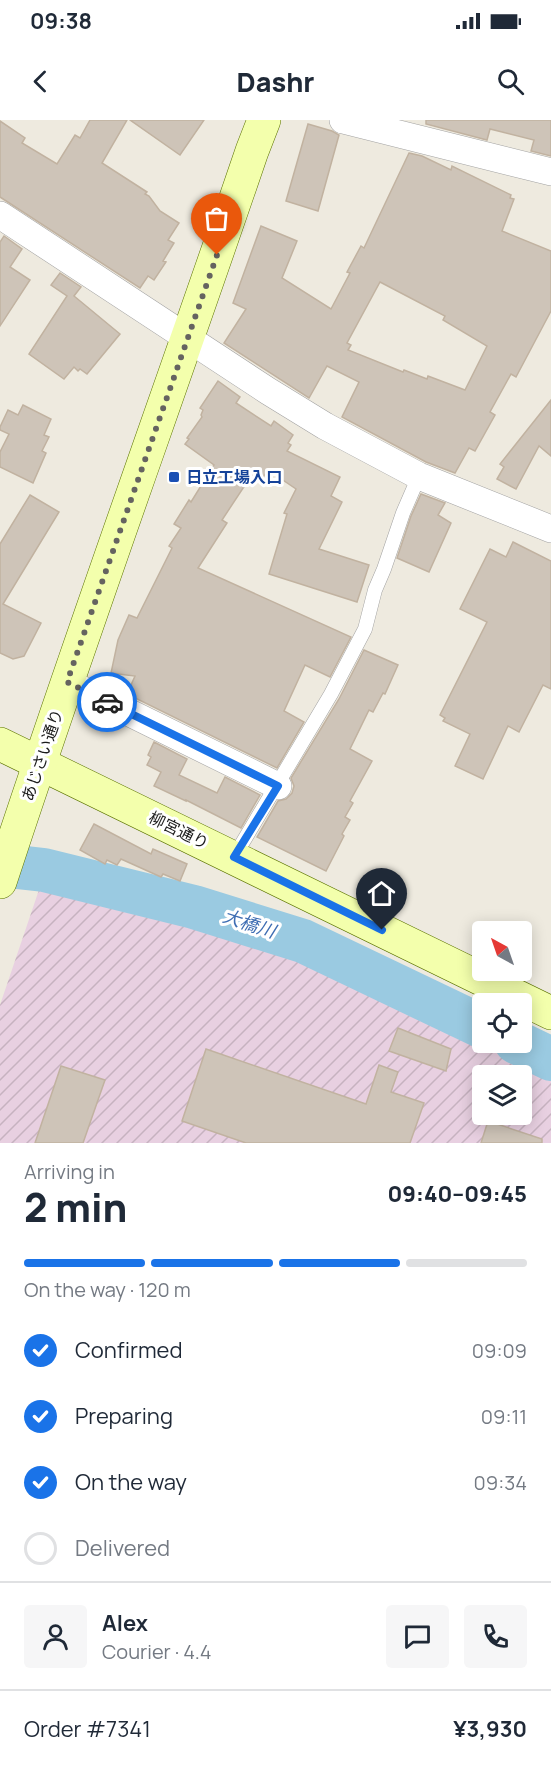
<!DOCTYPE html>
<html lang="en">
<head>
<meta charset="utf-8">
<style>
  :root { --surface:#fff; --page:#f6f6f7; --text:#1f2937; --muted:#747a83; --line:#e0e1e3; --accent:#1a73e8 }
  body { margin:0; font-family:Manrope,"Noto Sans JP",sans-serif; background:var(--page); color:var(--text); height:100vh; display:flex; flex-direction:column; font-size:22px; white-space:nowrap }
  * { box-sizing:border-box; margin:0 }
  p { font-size:20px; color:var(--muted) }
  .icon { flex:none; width:33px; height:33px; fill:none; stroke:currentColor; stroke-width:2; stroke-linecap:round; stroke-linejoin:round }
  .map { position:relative; height:1023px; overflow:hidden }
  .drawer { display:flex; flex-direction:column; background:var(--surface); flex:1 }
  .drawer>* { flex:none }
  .needle { width:39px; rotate:320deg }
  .fabs { position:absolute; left:472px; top:801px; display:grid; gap:12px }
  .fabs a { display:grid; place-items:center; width:60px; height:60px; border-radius:6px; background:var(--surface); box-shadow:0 3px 15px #0003; font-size:30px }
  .pin { position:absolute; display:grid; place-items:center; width:51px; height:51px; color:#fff; margin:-62px -26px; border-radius:50% 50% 50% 0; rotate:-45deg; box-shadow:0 0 6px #0007 }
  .pin .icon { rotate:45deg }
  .courier { position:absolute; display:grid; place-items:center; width:60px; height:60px; margin:-30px; border:4px solid #1a73e8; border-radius:50%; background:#fff; color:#222; box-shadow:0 2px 8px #0007 }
  .head em { font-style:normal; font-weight:800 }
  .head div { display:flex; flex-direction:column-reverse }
  .head { display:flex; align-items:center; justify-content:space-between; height:102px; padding:0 24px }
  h1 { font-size:39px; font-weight:800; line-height:45px }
  .bar { display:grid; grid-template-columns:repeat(4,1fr); gap:9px 6px; align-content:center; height:72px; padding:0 24px }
  .bar i { height:8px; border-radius:4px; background:var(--line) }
  .bar .current { background:var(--accent) }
  .bar p { grid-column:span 4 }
  .line { display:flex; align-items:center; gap:15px; padding:0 24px; border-top:2px solid var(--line) }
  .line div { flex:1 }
  .round { display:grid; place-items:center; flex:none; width:63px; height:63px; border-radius:6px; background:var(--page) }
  ol { padding:0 24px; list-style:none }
  li { display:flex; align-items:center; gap:18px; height:66px }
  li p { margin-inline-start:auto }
  li .icon { padding:6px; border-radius:50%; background:var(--accent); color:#fff; stroke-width:4 }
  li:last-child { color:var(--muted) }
  li i { width:33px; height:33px; border:3px solid var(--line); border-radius:50% }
  .status { display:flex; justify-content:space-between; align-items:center; height:42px; padding:0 30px; background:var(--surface); direction:ltr }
  .status svg { height:16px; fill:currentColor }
  header { display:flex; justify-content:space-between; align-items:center; height:78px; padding:0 24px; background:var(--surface); font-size:27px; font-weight:800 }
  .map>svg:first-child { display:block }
  .industrial { fill:url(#industrial-furrows); fill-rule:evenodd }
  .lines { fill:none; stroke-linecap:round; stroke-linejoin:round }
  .river { stroke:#9acae1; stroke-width:44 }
  .building { fill:#cec4b8; stroke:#c1b2a0; stroke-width:1.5; fill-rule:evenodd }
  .lane-casing { stroke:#a2a2a2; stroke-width:15 }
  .street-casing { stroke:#a2a2a2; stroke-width:28 }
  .secondary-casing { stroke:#5c7400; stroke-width:34 }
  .lane { stroke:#fff; stroke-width:14 }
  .street { stroke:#fff; stroke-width:27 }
  .secondary { stroke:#f3ffac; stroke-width:33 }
  .done { stroke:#656360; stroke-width:6; stroke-dasharray:0 10.8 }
  .route { stroke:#1a73e8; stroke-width:8 }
  .transit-dot { fill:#1a4fb4; stroke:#fff; stroke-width:2 }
  .labels { text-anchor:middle; stroke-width:6; stroke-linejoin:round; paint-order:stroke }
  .transit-label { font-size:16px; font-weight:bold; fill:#164399; stroke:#fff; text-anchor:start }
  .street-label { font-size:16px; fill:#1b1b1b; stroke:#fff }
  .water-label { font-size:18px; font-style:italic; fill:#3f6eb3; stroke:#fff }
</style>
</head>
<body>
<div class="status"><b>09:38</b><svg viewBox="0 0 49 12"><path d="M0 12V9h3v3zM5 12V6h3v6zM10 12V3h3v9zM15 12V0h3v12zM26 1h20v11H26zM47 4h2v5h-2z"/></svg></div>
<header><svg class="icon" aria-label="back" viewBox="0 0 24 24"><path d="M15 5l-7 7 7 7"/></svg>Dashr<svg class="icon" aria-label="search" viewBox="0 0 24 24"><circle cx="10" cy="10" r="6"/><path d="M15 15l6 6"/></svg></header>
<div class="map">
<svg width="551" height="1023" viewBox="0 0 551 1023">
  <defs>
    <pattern id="industrial-furrows" width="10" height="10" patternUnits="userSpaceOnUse" patternTransform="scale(1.5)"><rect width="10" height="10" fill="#e8d0e1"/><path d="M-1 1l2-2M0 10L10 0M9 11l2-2" fill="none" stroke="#c6b2c0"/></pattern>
  </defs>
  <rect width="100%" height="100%" fill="#eeeadf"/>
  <path class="industrial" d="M44 755 185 777 483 914V922L502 923 551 946V1023H0V885ZM483 956H522V994H483Z"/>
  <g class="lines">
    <g class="river">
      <path d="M0 745 44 750 194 787 303 821 483 907"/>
      <path d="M516 922 551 939"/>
    </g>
  </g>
  <g class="building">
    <path d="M90 0H127L102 43 147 72 145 74 149 76 160 91 179 103 168 120 174 123 163 141 166 142 154 160 148 156 140 168 0 77V1L25 18 22 23 57 44 75 15 80 18Z"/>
    <path d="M130 0H204L180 35Z"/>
    <path d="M426 0H551V36L531 31 534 20 490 9 487 20 426 4Z"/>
    <path d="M308 4 332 11 339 15 318 91 286 81Z"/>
    <path d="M409 33 422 36 451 50 452 46 511 75 510 78 514 79 502 111 551 131V191L516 257 511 254 490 292 495 295 475 331 469 328 455 353 426 342 342 297 359 262 327 246 309 278 224 223 246 189 233 183 261 106 297 121 282 158 331 189 350 153 347 152 361 126 364 128ZM380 162 445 196 443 200 487 226 465 270 428 256 427 259 404 250 403 252 348 230 351 225 347 223Z"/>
    <path d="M4 116 22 129 10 147 30 160 0 206V122Z"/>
    <path d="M60 153 81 167 74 176 120 214 87 254 80 249 78 251 74 247 64 259 29 234 67 176 51 165Z"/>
    <path d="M218 261 240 277 236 283 271 306 274 301 293 315 288 323 291 325 287 331 340 357 331 376 342 382 319 429 369 445 357 482 269 454 287 394 284 393 296 369 268 350 262 359 253 353 222 400 227 403 198 448 351 517 330 557 305 545 284 591 304 602 277 648 127 574 135 556 111 553 118 520 129 495 137 498 172 428 169 426 181 408 174 404 189 380 191 382 214 345 185 324 189 319 187 318 202 297 201 295 203 290 200 288Z"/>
    <path d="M551 280V336L539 326 516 369 497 359 504 347 500 344Z"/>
    <path d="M23 285 51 299 44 315 49 317 42 331 46 333 33 363 0 347V332L9 314 0 310V307L8 290 18 295Z"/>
    <path d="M421 374 445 383 438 395 451 403 429 452 397 438 411 396Z"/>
    <path d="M30 375 59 392 3 484 41 503 24 536 13 539 0 533V424Z"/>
    <path d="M513 422 551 441V569L543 565 519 612 508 606 483 659 455 646 470 614 443 601 445 598 440 595 487 502 460 489 490 429 506 437Z"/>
    <path d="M364 530 398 545 385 574 383 573 373 592 369 590 350 629 372 641 350 681 353 683 345 697 350 700 342 714 344 716 326 751 257 717 278 681 286 679 292 673 294 666 291 658 339 579Z"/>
    <path d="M154 622 187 639 179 655 217 673 225 657 260 675 241 708 186 680V681L154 666 161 652 147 645 151 637 148 635Z"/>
    <path d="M94 704 151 734 153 729 187 744 180 761 163 754 161 757 121 739 117 745 107 740 105 744 80 730Z"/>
    <path d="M398 908 451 929 446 951 389 931Z"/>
    <path d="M206 929 366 984 379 945 398 952 391 972 424 983 410 1023H246L182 1001Z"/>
    <path d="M61 946 105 960 83 1023H35Z"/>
    <path d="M488 1001 542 1019V1023H481Z"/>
  </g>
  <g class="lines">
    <defs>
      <path id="lane" d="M234 737 331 574 365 509 375 470 384 449 403 393 419 356"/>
      <g id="street">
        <path d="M343 0 551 52"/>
        <path d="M0 95 268 271 325 306 419 356 551 409"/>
        <path d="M67 562 278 666"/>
      </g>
      <g id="secondary">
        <path d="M0 624 551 893"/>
        <path d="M0 762C80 517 169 275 252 31L264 0"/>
      </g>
    </defs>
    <use href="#lane" class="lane-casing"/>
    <use href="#street" class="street-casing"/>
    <use href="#secondary" class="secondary-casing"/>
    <use href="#lane" class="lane"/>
    <use href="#street" class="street"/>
    <use href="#secondary" class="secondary"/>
  </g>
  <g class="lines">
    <path class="done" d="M107 582 67 562 217 135"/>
    <path class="route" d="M107 582 278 666 234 737 382 810"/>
  </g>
  <rect class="transit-dot" x="168" y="351" width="12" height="12" rx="3"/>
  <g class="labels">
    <g class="transit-label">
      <text x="186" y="363">日立工場入口</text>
    </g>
    <g class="street-label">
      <text transform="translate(42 635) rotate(-71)" y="6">あじさい通り</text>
      <text transform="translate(179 710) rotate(26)" y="6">柳宮通り</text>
    </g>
    <g class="water-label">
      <text transform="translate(249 804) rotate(18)" y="6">大橋川</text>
    </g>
  </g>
</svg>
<div class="fabs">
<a><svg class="needle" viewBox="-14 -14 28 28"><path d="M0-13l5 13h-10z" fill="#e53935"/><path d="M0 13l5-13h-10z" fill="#747a83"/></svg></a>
<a><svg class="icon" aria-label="locate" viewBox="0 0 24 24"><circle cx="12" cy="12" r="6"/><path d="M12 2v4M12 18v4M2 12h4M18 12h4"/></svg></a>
<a><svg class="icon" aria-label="layers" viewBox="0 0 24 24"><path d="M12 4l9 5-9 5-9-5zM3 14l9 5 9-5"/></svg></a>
</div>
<div class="pin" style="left:217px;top:135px;background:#ea580c"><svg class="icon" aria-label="bag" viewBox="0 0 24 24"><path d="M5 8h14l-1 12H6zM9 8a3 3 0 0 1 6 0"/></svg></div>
<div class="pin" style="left:382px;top:810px;background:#1f2937"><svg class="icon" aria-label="home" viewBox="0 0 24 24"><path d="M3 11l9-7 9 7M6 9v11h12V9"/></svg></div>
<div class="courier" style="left:107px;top:582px"><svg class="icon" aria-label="car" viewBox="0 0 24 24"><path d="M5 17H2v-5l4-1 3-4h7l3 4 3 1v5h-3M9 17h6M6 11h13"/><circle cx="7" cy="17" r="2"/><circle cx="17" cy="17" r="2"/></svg></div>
</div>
<section class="drawer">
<div class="head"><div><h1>2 min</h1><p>Arriving in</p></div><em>09:40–09:45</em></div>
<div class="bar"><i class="current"></i><i class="current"></i><i class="current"></i><i></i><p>On the way · 120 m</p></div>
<ol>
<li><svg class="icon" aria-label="check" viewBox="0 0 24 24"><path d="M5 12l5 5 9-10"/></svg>Confirmed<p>09:09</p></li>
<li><svg class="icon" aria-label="check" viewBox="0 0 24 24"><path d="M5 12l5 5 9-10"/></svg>Preparing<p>09:11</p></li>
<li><svg class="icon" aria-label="check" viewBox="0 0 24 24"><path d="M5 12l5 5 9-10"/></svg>On the way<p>09:34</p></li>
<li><i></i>Delivered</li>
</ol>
<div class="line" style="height:108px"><a class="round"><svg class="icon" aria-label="person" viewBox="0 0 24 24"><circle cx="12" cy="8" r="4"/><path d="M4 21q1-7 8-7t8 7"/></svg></a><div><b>Alex</b><p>Courier · 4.4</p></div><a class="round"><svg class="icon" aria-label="chat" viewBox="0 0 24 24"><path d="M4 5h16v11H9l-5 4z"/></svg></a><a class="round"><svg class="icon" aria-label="phone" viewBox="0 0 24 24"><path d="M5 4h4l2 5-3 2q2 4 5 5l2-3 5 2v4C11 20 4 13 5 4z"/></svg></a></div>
<div class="line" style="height:78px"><div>Order #7341</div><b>¥3,930</b></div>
</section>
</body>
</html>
